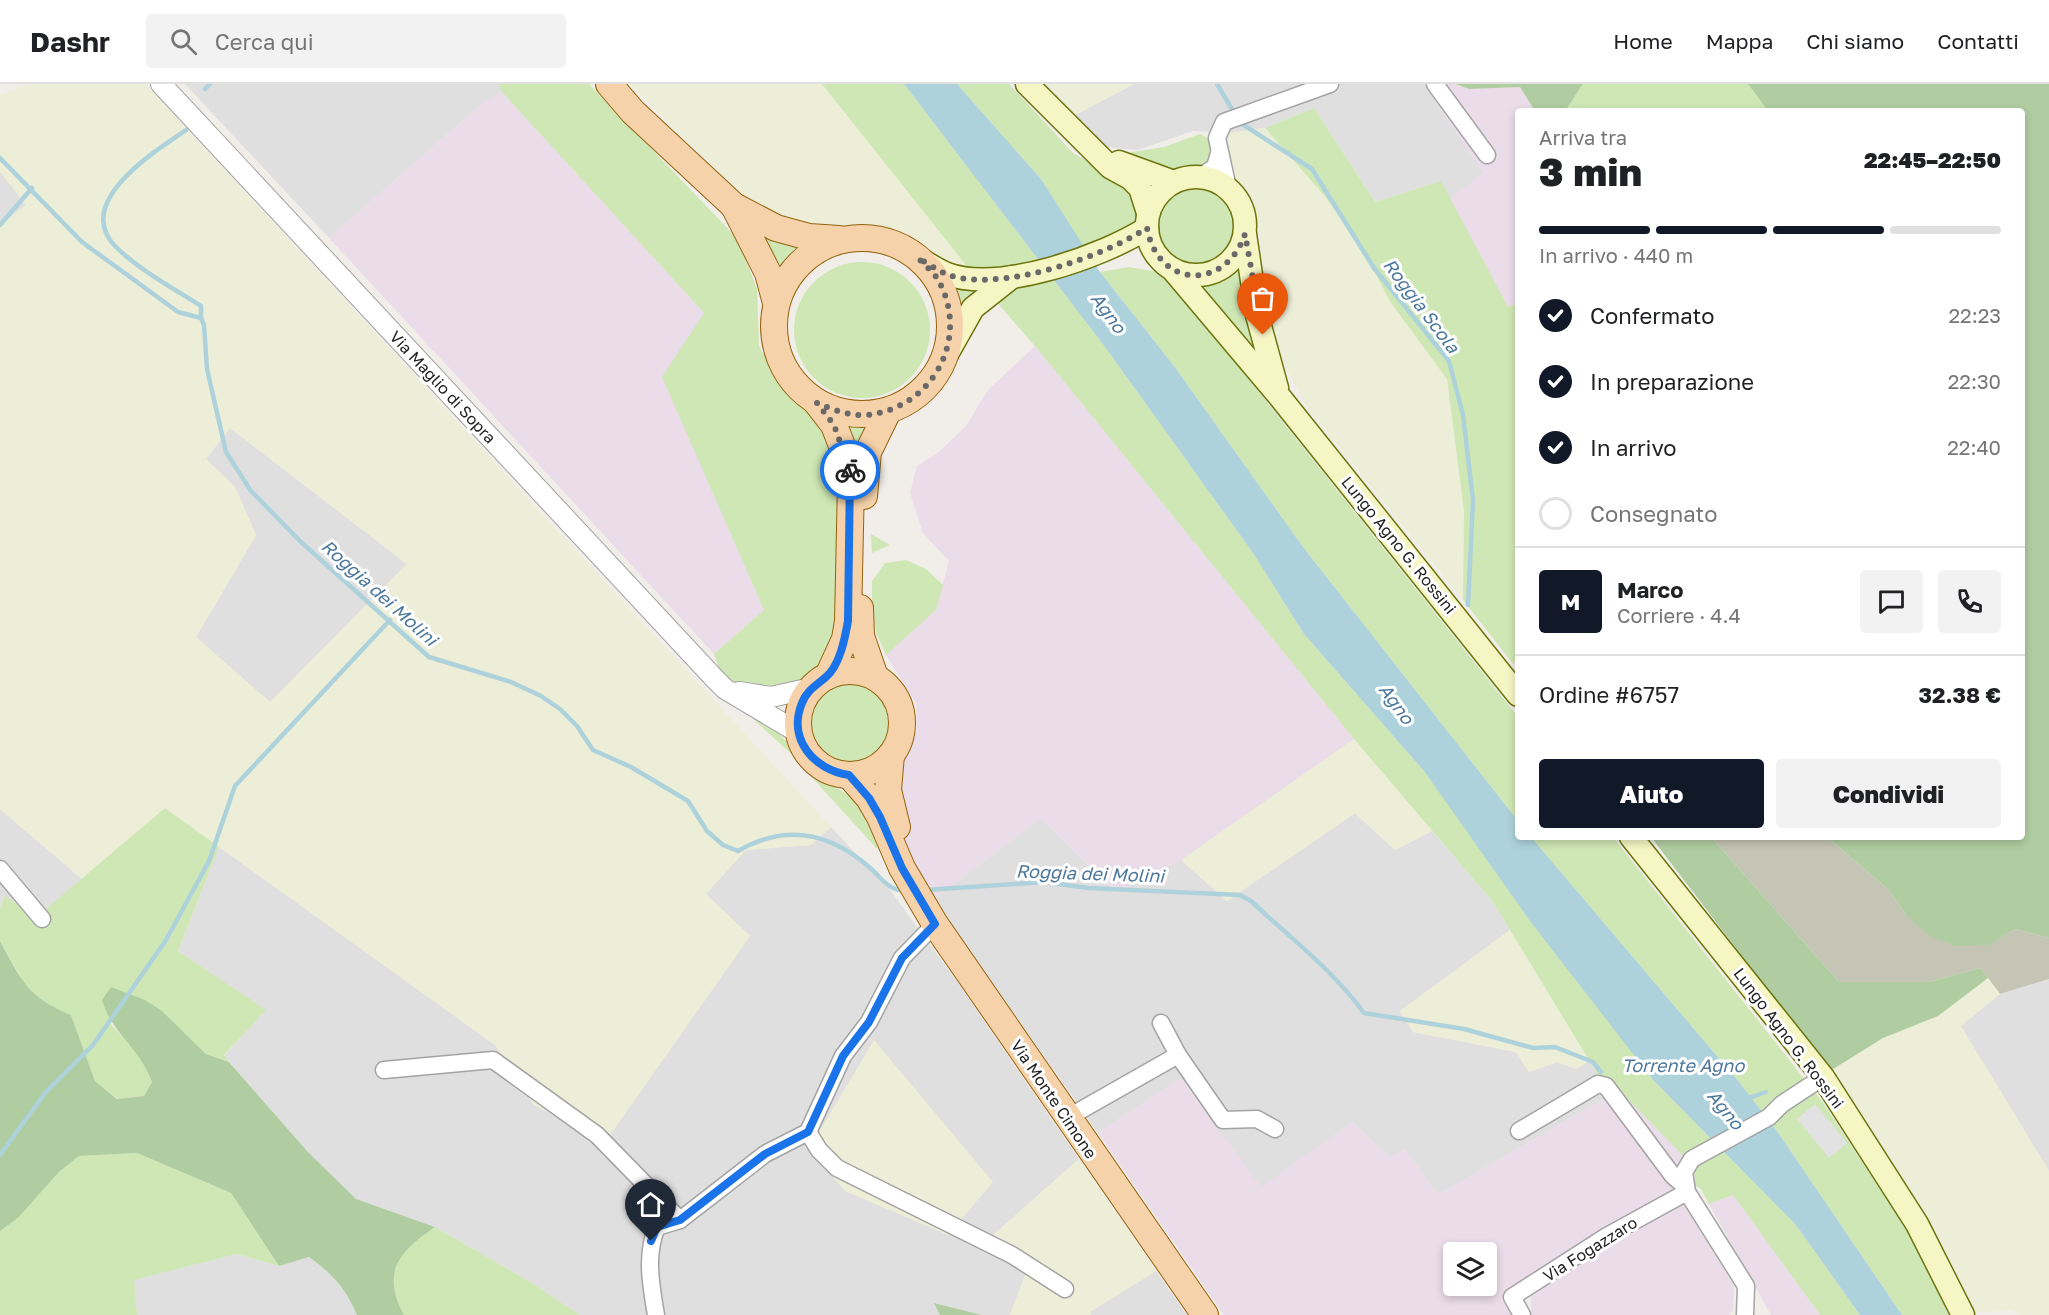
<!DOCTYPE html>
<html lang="it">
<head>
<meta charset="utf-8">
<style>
  :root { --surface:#fff; --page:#f2f2f2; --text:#202124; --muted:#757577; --line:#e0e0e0; --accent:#111827 }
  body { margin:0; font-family:"Golos Text",sans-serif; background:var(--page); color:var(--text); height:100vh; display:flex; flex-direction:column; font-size:22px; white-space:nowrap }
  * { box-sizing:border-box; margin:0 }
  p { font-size:20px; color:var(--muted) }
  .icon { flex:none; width:33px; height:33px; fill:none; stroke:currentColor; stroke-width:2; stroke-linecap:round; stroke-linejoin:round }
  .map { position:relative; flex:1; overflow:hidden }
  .drawer { position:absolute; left:1515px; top:24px; width:510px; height:732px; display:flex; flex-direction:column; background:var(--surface); border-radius:6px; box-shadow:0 3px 9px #0003 }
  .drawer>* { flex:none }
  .controls { position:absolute; left:1443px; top:1158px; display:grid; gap:12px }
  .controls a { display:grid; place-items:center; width:54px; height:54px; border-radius:6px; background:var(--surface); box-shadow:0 3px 9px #0003; font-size:30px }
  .pin { position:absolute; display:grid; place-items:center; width:51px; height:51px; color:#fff; margin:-62px -26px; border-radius:50% 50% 50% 0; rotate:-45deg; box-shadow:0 0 6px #0007 }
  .pin .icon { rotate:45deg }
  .courier { position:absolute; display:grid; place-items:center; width:60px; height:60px; margin:-30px; border:4px solid #1a73e8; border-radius:50%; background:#fff; color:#222; box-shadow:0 2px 8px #0007 }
  .headline em { font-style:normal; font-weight:800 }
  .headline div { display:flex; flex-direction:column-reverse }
  .headline { display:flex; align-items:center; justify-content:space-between; height:102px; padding:0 24px }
  h1 { font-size:39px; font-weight:800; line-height:45px }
  .bar { display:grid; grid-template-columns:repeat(4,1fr); gap:9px 6px; align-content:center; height:72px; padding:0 24px }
  .bar i { height:8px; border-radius:4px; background:var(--line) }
  .bar .on { background:var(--accent) }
  .bar p { grid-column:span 4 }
  .line { display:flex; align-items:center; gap:15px; padding:0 24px; border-top:2px solid var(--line) }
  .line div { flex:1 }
  .round { display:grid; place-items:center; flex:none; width:63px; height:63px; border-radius:6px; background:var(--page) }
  ol { padding:0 24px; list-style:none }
  li { display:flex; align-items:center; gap:18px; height:66px }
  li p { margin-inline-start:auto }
  li .icon { padding:6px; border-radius:50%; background:var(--accent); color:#fff; stroke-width:4 }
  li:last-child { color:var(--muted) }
  li i { width:33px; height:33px; border:3px solid var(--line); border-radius:50% }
  .cta { display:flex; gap:12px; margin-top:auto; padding:12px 24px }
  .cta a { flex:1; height:69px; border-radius:6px; background:var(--accent); color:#fff; font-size:24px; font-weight:800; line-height:69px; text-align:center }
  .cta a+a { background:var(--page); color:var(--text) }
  header { display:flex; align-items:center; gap:36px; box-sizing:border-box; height:84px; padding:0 30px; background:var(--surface); border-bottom:2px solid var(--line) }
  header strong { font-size:28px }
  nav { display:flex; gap:33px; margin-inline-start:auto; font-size:21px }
  .search { width:420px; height:54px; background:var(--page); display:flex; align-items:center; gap:15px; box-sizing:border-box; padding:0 21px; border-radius:6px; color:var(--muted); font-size:22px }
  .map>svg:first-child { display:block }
  .residential { fill:#e0dfdf }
  .industrial { fill:#eadce8; fill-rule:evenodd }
  .construction { fill:#c5c5b5 }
  .farmland { fill:#edeed7; fill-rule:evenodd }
  .grass { fill:#cfe7b4 }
  .forest { fill:#b0cda1 }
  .parking { fill:#e2e2e2 }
  .water { fill:#aed2db }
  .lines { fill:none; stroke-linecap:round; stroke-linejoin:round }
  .stream { stroke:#aed2db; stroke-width:4.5 }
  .minor-casing { stroke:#a3a3a3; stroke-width:19 }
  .tertiary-casing { stroke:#a3a3a3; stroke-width:22 }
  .secondary-casing { stroke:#6d740e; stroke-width:25 }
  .primary-casing { stroke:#94620c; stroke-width:28 }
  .minor { stroke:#fff; stroke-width:16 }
  .tertiary { stroke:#fff; stroke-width:20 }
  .secondary { stroke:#f5f6c3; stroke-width:22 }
  .primary { stroke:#f6d2aa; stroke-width:26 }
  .done { stroke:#6a6968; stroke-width:6; stroke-dasharray:0 10.8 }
  .route { stroke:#1a73e8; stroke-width:8 }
  .labels { text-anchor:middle; stroke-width:6; stroke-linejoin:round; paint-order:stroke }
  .street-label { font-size:16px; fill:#222; stroke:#fff }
  .water-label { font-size:18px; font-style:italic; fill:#4d789c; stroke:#fff }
</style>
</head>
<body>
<header>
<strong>Dashr</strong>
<div class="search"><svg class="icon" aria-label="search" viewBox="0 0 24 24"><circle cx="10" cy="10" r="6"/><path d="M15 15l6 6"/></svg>Cerca qui</div>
<nav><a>Home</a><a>Mappa</a><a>Chi siamo</a><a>Contatti</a></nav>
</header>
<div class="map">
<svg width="2049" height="1231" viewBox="0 0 2049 1231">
  <rect width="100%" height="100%" fill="#f1eee9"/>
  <g class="residential">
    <path d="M185 0H499L501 7 476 25 329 154Z"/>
    <path d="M1134 0H1424L1484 90 1449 116 1441 97 1375 118 1314 24 1265 44 1229 49 1193 47 1138 66 1106 63 1075 31Z"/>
    <path d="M0 88 27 121 0 141Z"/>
    <path d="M230 344 407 480 270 619 196 553 256 451 235 403 206 375Z"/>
    <path d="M0 725 83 796 34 835 5 811 0 825Z"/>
    <path d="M1355 729 1395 766 1432 747 1493 818 1510 846 1400 927 1413 948 1516 968 1529 988 1557 978 1576 985 1589 977 1598 991 1619 1006 1438 1111 1405 1065 1390 1074 1353 1038 1261 1104 1181 994 1098 1049 934 815 1041 734 1116 809 1181 776 1227 817Z"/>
    <path d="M831 743 890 806 953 892 1079 1075 992 1152 1029 1181 1010 1231H982L935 1219 940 1231H580L532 1199 435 1143 356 1115 308 1068 224 972 265 926 178 867 219 763 495 961 534 1021 607 1055 750 852 705 810 746 766 811 761Z"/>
    <path d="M2049 895V1087L1960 942 2000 910Z"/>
    <path d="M237 1170 279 1182 309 1173 327 1186 347 1208 357 1231H137L133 1196Z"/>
    <path d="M1156 1187 1187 1231H1091L1089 1228Z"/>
  </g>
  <g class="industrial">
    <path d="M1424 0H1456L1469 5 1520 3 1535 27H1518V219L1508 223 1449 116 1483 89Z"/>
    <path d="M501 7 704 229 663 293 764 526 714 570 329 154 476 25Z"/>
    <path d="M1035 262 1354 655 1184 775 1116 809 1041 734 934 815 888 759 902 678 917 646 916 619 886 571 936 526 949 477 923 449 910 409 917 382 939 368 966 342 988 306Z"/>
    <path d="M1181 994 1261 1103 1353 1038 1390 1074 1405 1065 1438 1111 1619 1006 1694 1083 1695 1101H1691L1505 1213 1503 1216 1512 1231H1224L1098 1049ZM1454 1168H1486V1202H1454Z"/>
    <path d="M1733 1111 1820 1231H1771L1709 1120Z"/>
    <path d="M1683 1119 1734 1202 1733 1226 1729 1231H1531V1213L1574 1181Z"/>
  </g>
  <path class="construction" d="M1711 753H1827L1889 806 1906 831 1988 861 2015 845 2049 854V895L2000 910 1980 884 1929 898H1839Z"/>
  <g class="farmland">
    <path d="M31 0H145L831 743 811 761 746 766 706 810 750 852 607 1055 534 1021 495 961 165 724 83 796 0 725V141L26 121 0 88V11ZM230 344 407 480 270 618 196 553 256 451 235 403 206 375Z"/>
    <path d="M630 0H822L970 184 951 182 936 174 916 157 871 141 824 145 795 140 759 124 717 87Z"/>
    <path d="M1047 0H1134L1075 31Z"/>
    <path d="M1265 44 1324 111 1364 168 1391 219 1447 295 1464 427 1463 516 1308 325 1277 267 1265 208 1260 151 1253 117 1228 90 1229 49Z"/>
    <path d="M1354 655 1432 747 1395 766 1355 729 1227 817 1181 776Z"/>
    <path d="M1510 846 1589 977 1576 985 1557 978 1529 988 1516 968 1413 948 1400 927Z"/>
    <path d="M1988 894 2000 910 1961 942 2049 1087V1231H2019L2011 1226 1977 1229 1942 1161 1830 987 1883 954 1938 932Z"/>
    <path d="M874 956 993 1098 948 1151 845 1107 809 1065Z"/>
    <path d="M1079 1075 1156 1187 1090 1228 1091 1231H1010L1029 1181 992 1152Z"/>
  </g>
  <g class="grass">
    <path d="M499 0H589L737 154 757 205 759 262 782 303 807 327 830 360 841 391 835 546 825 576 799 600 779 608 736 601 721 591 714 570 764 526 662 293 704 229 501 7Z"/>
    <path d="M822 0H904L1105 263 1253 469 1304 550 1424 687 1654 997 1796 1141 1860 1231H1820L1733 1111 1709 1120 1701 1105 1695 1101 1694 1083 1619 1006 1598 991 1493 818 1354 655 1035 262 987 207 960 233 949 200 982 201Z"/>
    <path d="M957 0H1009L1073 69 1128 102 1139 121 1137 141 1083 163 1041 95Z"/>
    <path d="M1583 0H1748L1768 27H1565Z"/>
    <path d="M1314 24 1375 118 1441 97 1508 223 1518 219V575L1513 580 1463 516 1464 427 1447 295 1391 219 1364 168 1324 111 1265 44Z"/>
    <path d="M1200 50 1209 55 1213 63 1207 82C1176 91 1150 81 1121 70L1164 63Z"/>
    <circle cx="1196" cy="142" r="37"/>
    <path d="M751 142 805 162 787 176 776 196Z"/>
    <circle cx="862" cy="246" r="68"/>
    <path d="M1242 181 1266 290 1195 202 1222 196Z"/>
    <path d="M1129 183 1164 189 1518 633V737L1303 463 1174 282 1100 188Z"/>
    <path d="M838 340 872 343 856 387Z"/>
    <path d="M871 450 890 461 872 469Z"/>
    <path d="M906 476 926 485 943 501 936 526 886 571 876 549 872 518V497L885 479Z"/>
    <circle cx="849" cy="641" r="41"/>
    <path d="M753 635C775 639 789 659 799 677Z"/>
    <path d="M808 689C848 710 870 716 878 766Z"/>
    <path d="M165 724 219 763 178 867 266 926 224 971 229 978 206 970 161 926 145 916 108 937 145 978 152 998 144 1012 118 1015 95 997 71 931 42 919 24 899 0 857V825L5 811 34 835Z"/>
    <path d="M1531 753H1613L1824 1020 1923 1171 1948 1231H1902L1777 1047 1739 998Z"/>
    <path d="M137 1069 231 1109 279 1182 237 1170 134 1196 137 1231H0V1147L18 1134 59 1088 79 1072Z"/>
    <path d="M435 1143 532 1199 580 1231H404C381 1188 399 1168 435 1143Z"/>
  </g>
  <g class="forest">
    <path d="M1456 0H1583L1565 27H1535L1520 3 1469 5Z"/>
    <path d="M1748 0H2049V854L2015 845 1989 861 1955 862 1930 852 1906 831 1889 806 1827 753H2022V27H1768Z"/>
    <path d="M1651 753H1711L1839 898H1929L1980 884 1988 894 1938 932 1883 954 1830 987Z"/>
    <path d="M0 857C23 898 26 912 71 931L95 997 117 1015 144 1012 152 998C139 962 113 952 102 916L111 903 145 916 161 926 206 970 229 978 308 1068 356 1115 435 1143C399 1168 381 1188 404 1231H357C346 1205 332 1189 309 1173L279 1182 231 1109 137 1069 79 1072 59 1088 18 1134 0 1147Z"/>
    <path d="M934 1219 982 1231H940Z"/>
  </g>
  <path class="parking" d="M1815 1020 1847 1059 1829 1074 1797 1035Z"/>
  <path class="water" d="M904 0H957L1041 95 1100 188 1174 282 1303 463 1518 737V753H1531L1739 998 1777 1047 1902 1231H1860L1796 1141 1654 997 1530 837 1424 687 1304 550 1253 469 1105 263Z"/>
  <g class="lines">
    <g class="stream">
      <path d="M1217 0 1235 30"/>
      <path d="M205 5 210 0"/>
      <path d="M1239 38 1312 85 1374 184 1449 277 1463 331 1473 416 1468 521"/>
      <path d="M186 46C155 67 73 118 115 162 139 186 173 204 201 222V234"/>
      <path d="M0 74 82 158 178 228 201 234 204 241 207 285 226 368 251 407 301 458 429 573 511 598 541 612 560 625 577 642 593 666 631 683 688 717 707 747 723 761 738 767C785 740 829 748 869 783 883 795 887 806 906 807"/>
      <path d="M0 141 32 104"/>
      <path d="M926 806 1044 798 1088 804 1240 811 1251 817C1289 853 1333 886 1364 929L1464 945 1533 964 1555 963 1593 978 1601 988"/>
      <path d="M1746 1015 1766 1008"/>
      <path d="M0 1071 45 1009 93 961 166 856 209 777 235 702 390 536"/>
    </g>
    <defs>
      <g id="minor">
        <path d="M1435 0 1487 71"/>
        <path d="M1200 93 1215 83 1219 69"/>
        <path d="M1228 104 1217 54 1224 38 1330 0"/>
        <path d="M0 785 42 835"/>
        <path d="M1178 971 1223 1036 1257 1035 1275 1045"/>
        <path d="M384 986 493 976 597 1051 680 1136"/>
        <path d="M1067 1034 1178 971 1161 939"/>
        <path d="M1519 1047 1598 1000 1606 1002 1673 1092 1686 1103"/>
        <path d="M808 1048 819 1066 837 1084 1012 1171 1065 1205"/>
        <path d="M656 1231C651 1202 645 1170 657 1143L680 1136 765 1070 808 1048 843 972 869 938 902 874 935 840"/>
        <path d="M1522 1231 1512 1213 1607 1152 1687 1108"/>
        <path d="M1745 1231 1746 1202 1687 1108 1684 1088 1692 1075 1769 1033 1782 1020 1823 993"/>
      </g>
      <g id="tertiary">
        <path d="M161 0 715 595 725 605 799 649"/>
        <path d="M739 608 771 613 811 604"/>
      </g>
      <g id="secondary">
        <path d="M1027 0 1110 83 1130 94 1140 104 1148 129"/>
        <path d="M1119 78 1174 98"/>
        <circle cx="1196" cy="142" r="49"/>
        <path d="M1245 150 1257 231 1277 304"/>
        <path d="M918 174C927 179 937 186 947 190 999 209 1102 173 1147 144"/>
        <path d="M1172 185 1279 312 1518 611"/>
        <path d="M947 270 973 224 1012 193"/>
        <path d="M1631 753 1823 993 1917 1140 1963 1231"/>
      </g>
      <g id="primary">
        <path d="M609 0 633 28 734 122 776 144 809 153 839 155"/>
        <path d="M734 122 768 189 776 219"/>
        <circle cx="862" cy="242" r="88"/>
        <path d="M817 319 834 341 849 380 851 398 848 537 845 555 828 592"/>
        <path d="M864 412 868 368 888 327"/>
        <path d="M860 524 861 552 875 593"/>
        <circle cx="850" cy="639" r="52"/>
        <path d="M891 671 888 706 897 743"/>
        <path d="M849 691 869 714 880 733 902 784 935 840 1205 1231"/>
      </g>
    </defs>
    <use href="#minor" class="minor-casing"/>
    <use href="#tertiary" class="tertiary-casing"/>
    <use href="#secondary" class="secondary-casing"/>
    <use href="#primary" class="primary-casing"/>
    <use href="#minor" class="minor"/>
    <use href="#tertiary" class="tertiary"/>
    <use href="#secondary" class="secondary"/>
    <use href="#primary" class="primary"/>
  </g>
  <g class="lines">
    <path class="done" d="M850 386 834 341 817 319C832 325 848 332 866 331 933 325 972 253 937 194 932 187 924 180 918 174 927 179 937 186 946 190 997 210 1103 173 1147 144 1158 205 1226 207 1245 150L1263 251"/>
    <path class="route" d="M651 1157 657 1143 680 1136 765 1070 808 1048 843 972 869 938 902 874 935 840 902 784 880 733 869 714 849 691C814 686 787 655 802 619 807 606 817 601 826 593 840 581 845 554 848 537L850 386"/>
  </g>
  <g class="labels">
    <g class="street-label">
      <text transform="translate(443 303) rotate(47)" y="6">Via Maglio di Sopra</text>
      <text transform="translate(1399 461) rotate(51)" y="6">Lungo Agno G. Rossini</text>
      <text transform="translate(1789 954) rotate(53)" y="6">Lungo Agno G. Rossini</text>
      <text transform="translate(1054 1015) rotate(56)" y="6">Via Monte Cimone</text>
      <text transform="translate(1590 1165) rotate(-32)" y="6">Via Fogazzaro</text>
    </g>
    <g class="water-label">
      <text transform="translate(1421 222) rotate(53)" y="6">Roggia Scola</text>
      <text transform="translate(1108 229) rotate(54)" y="6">Agno</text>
      <text transform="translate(379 509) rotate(42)" y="6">Roggia dei Molini</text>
      <text transform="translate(1396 620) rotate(54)" y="6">Agno</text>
      <text transform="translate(1090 790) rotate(2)" y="6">Roggia dei Molini</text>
      <text x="1683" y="988">Torrente Agno</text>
      <text transform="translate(1725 1026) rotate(51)" y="6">Agno</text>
    </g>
  </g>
</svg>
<div class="controls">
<a><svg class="icon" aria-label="layers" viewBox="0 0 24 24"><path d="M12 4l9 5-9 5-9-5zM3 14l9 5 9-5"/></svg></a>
</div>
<div class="pin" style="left:1263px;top:251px;background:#ea580c"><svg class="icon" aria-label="bag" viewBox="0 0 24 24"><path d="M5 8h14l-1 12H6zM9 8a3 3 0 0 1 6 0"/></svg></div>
<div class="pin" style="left:651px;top:1157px;background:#1f2937"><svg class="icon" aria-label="home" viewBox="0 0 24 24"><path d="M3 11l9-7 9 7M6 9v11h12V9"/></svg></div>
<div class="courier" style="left:850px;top:386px"><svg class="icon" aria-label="bike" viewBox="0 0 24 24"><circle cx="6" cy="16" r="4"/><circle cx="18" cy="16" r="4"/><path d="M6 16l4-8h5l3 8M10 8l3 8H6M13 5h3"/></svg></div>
<section class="drawer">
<div class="headline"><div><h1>3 min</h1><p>Arriva tra</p></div><em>22:45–22:50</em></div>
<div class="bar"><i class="on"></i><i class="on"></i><i class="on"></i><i></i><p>In arrivo · 440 m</p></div>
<ol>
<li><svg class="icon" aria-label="check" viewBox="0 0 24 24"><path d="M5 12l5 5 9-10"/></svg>Confermato<p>22:23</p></li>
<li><svg class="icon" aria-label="check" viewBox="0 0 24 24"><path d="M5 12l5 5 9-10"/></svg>In preparazione<p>22:30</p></li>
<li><svg class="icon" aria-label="check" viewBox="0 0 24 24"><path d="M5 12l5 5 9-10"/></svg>In arrivo<p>22:40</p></li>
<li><i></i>Consegnato</li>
</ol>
<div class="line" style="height:108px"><b class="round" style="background:var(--accent);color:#fff">M</b><div><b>Marco</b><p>Corriere · 4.4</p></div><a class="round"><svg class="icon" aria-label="chat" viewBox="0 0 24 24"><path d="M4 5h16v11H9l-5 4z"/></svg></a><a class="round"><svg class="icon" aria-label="phone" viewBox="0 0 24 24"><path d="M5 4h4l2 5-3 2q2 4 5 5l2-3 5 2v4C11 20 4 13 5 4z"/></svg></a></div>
<div class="line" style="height:78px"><div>Ordine #6757</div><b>32.38 €</b></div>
<div class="cta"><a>Aiuto</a><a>Condividi</a></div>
</section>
</div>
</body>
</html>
